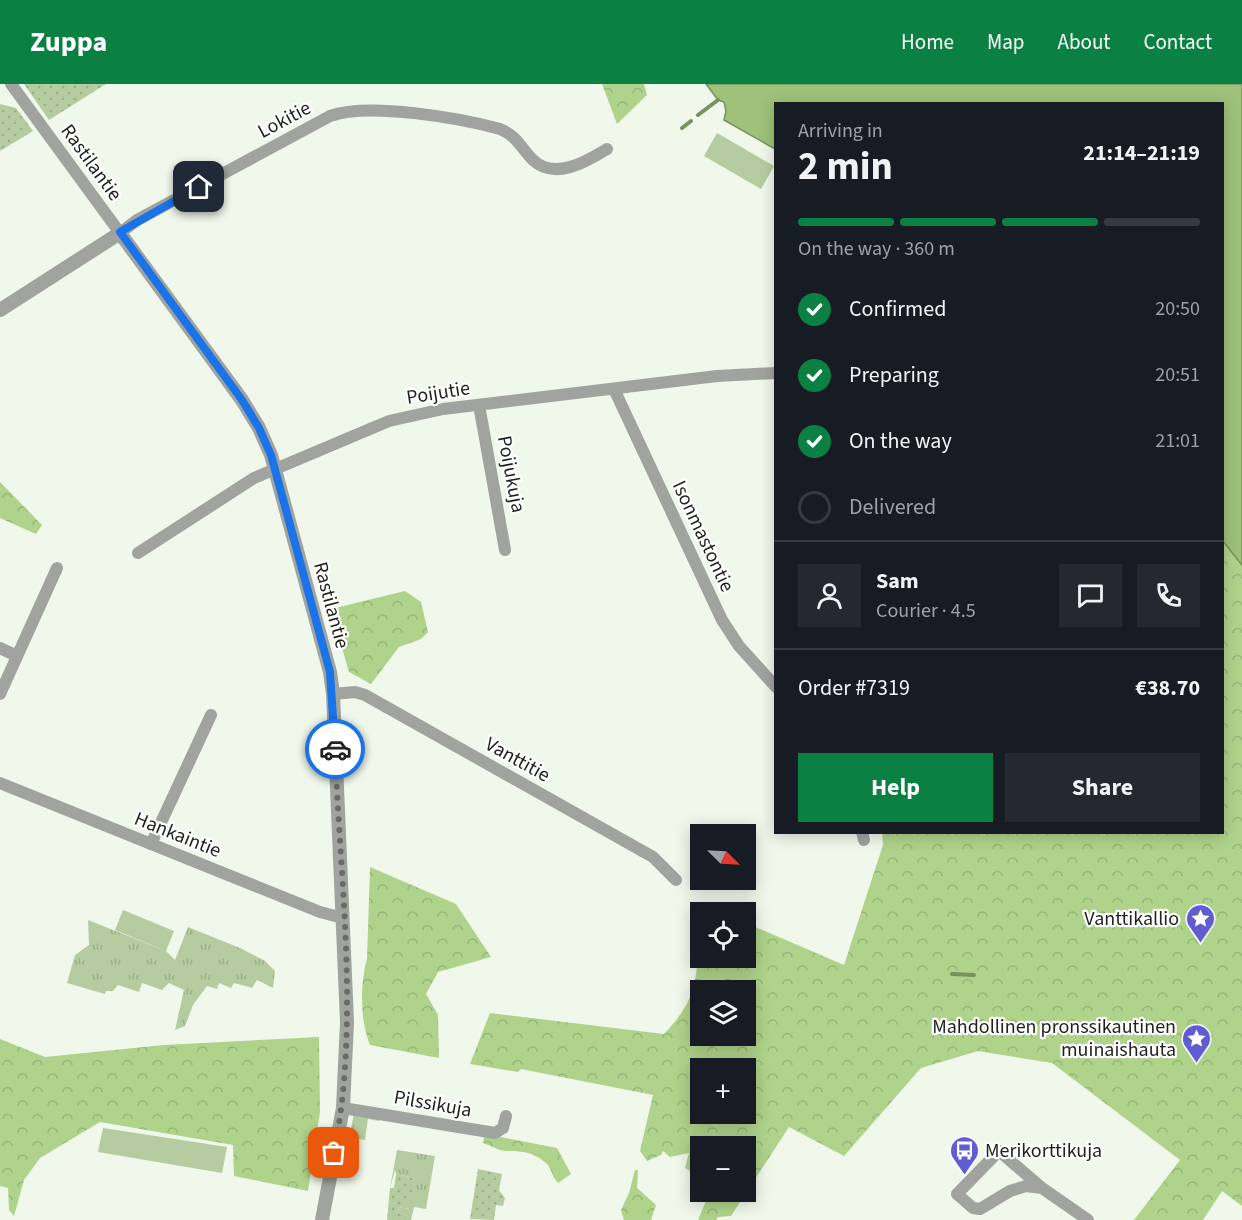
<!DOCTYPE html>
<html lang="en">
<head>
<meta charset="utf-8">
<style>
  :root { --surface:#171b24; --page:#242831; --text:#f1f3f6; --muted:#9ea1a6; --line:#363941; --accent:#0b8043 }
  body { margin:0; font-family:"Source Sans 3",sans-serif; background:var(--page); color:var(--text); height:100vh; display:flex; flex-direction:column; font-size:22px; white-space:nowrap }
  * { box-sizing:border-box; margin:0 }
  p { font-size:20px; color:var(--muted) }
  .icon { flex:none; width:33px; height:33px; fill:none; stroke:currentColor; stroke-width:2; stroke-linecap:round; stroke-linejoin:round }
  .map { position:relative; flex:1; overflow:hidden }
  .panel { position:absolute; left:774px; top:18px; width:450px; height:732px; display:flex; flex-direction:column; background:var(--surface); border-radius:0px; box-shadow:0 3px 15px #0003 }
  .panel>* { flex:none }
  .needle { width:39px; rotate:114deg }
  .controls { position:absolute; left:690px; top:740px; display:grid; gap:12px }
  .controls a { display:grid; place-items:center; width:66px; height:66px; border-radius:0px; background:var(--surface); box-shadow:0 3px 15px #0003; font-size:30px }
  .pin { position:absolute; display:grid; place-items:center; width:51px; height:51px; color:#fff; margin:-26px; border-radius:12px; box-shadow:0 3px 9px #0006 }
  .courier { position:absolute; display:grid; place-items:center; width:60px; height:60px; margin:-30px; border:4px solid #1a73e8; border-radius:50%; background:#fff; color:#222; box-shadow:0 2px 8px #0007 }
  .summary em { font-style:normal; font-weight:700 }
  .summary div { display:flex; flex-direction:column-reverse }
  .summary { display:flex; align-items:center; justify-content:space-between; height:102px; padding:0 24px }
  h1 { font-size:39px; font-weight:700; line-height:45px }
  .bar { display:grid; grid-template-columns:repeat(4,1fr); gap:9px 6px; align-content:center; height:72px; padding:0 24px }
  .bar i { height:8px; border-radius:4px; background:var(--line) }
  .bar .on { background:var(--accent) }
  .bar p { grid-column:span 4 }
  .line { display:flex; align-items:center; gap:15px; padding:0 24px; border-top:2px solid var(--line) }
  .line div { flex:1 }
  .round { display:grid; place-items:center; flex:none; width:63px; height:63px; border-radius:0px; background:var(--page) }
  ol { padding:0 24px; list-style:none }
  li { display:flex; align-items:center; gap:18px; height:66px }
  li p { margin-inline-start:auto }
  li .icon { padding:6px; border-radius:50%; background:var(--accent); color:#fff; stroke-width:4 }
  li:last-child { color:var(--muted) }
  li i { width:33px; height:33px; border:3px solid var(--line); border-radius:50% }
  .action { display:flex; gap:12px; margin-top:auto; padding:12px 24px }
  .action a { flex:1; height:69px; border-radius:0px; background:var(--accent); color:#fff; font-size:24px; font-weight:700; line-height:69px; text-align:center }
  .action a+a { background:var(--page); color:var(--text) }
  header { display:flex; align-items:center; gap:36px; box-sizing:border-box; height:84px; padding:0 30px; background:var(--accent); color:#fff }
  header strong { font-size:28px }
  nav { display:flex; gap:33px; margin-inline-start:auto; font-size:21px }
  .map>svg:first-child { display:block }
  .grass { fill:url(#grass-tufts) }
  .forest { fill:url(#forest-crowns); fill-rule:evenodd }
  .park { fill:url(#park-dots) }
  .pitch { fill:#b5cca0 }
  .water { fill:#9ec27a; stroke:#78925e; stroke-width:1.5 }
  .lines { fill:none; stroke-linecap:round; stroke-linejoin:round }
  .stream { stroke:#78925e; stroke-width:4 }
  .minor { stroke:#a1a39e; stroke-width:12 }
  .tertiary { stroke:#a1a39e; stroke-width:14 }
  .done { stroke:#686c65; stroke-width:6; stroke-dasharray:0 10.8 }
  .route { stroke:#1a73e8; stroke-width:8 }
  .labels { text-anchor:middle; stroke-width:4.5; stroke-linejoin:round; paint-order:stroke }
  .street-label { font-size:20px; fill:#1f211d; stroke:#fff }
  .poi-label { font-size:20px; fill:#1f211d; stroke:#fff; text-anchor:end }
</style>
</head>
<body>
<header>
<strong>Zuppa</strong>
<nav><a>Home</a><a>Map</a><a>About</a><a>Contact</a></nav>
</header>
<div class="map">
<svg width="1242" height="1136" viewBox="0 0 1242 1136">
  <defs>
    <pattern id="grass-tufts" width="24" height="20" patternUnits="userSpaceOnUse" patternTransform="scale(1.5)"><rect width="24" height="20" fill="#b5cca0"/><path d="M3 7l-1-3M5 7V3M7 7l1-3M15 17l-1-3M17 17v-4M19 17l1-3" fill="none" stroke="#9baf89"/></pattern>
    <pattern id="forest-crowns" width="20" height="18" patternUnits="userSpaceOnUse" patternTransform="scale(1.5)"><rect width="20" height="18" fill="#afd38b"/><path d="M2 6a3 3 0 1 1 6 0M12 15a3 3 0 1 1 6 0" fill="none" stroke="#96b578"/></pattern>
    <pattern id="park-dots" width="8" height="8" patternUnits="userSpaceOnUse" patternTransform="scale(1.5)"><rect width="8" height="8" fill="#b5cca0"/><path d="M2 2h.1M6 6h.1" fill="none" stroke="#9baf89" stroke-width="1.8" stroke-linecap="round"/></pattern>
  </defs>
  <rect width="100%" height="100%" fill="#f0f7eb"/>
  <g class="grass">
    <path d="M88 836 166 867 175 876 188 843 240 864 265 877 275 887 273 904 257 896 252 904 234 899 231 904 219 899 217 905 207 902 193 921 185 942 175 946 184 906 169 899 162 906 142 899 139 908 118 901 113 907H106L105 910 67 899 75 871 89 861Z"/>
    <path d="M354 1030 380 1035 379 1037 368 1035 365 1056 349 1053Z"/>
    <path d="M397 1066 435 1072 426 1125 414 1123 411 1136H408V1132L398 1130 399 1123 408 1125 415 1094 396 1090 395 1086 390 1104Z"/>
  </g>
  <g class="forest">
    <path d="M602 0H644L647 11 617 40Z"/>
    <path d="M0 398 42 441 36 450 0 434Z"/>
    <path d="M1223 456 1242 481V1122L1222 1107 1203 1136H1134L1180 1076 1052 979 978 967 921 984 844 1072 789 1043 731 1132 718 1133 716 1136H698L708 1112V1107H746V1062H700V1093L685 1084 689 1069 670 1073 663 1067 661 1071 647 1077 640 1067 653 1011 521 985 518 988 470 980 490 929 664 950C699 913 695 897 700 849V873H746V839L844 881 883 761 882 749 1222 748ZM700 906H746V951H700ZM700 984H746V1029H700Z"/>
    <path d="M405 507 421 518 428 548 421 555 399 563 371 600 349 588 331 525Z"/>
    <path d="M370 783 456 820 491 873 438 888 426 910 438 931 439 974 370 961C360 937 360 900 367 875Z"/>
    <path d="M319 953 320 1028 308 1107 234 1092 233 1061 100 1038 40 1074 24 1096 14 1132 9 1126 8 1104 0 1102V955L45 973 164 961Z"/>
    <path d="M484 1053H501L557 1064 571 1090 558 1099C551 1092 552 1084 546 1079 534 1068 521 1067 506 1067 499 1067 490 1061 483 1059Z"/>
    <path d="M635 1086H638L637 1104 656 1121 651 1136H624L621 1126 629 1109Z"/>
  </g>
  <g class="park">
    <path d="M24 0H106L49 36Z"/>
    <path d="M0 20 16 24 33 47 0 67Z"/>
    <path d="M478 1085 502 1090 499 1106 505 1114 503 1122 496 1121 494 1136 470 1135Z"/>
    <path d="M396 1090 415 1094 409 1125 399 1123 398 1129 408 1132V1136H387L390 1104H394Z"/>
  </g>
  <g class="pitch">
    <path d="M717 49 774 82 761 105 704 72Z"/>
    <path d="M123 826 174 847 166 867 115 846Z"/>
    <path d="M103 1044 227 1063 222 1089 98 1068Z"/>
  </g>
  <path class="water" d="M706 0H1242V481L1222 456V20H776L775 65 724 36 726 27 724 18 718 16Z"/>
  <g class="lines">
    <g class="stream">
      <path d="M698 31 718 16"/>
      <path d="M682 44 691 37"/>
      <path d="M952 890 974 891"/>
    </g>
    <g class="minor">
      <path d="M11 0 120 149 137 136 330 32C368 18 460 34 500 45 517 52 521 64 533 76 555 97 587 77 607 65"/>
      <path d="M614 305 722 536 739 562 776 603"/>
      <path d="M479 321 505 466"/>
      <path d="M138 469 254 394 389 337 443 325 717 292 776 289"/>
      <path d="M0 564 17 572"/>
      <path d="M0 610 57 484"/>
      <path d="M333 610 355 608 365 611 653 773 676 796"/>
      <path d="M0 699 320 828 343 834"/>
      <path d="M862 748 864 756"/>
      <path d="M151 760 211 631"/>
      <path d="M343 1024 495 1049 503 1044 506 1032"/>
      <path d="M1042 1104 1026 1102 1010 1107 980 1125 973 1124 957 1110 999 1067 1042 1104 1088 1136"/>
    </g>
    <path class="tertiary" d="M0 226 120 149 242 316 259 344 271 371 330 588 333 610 347 938 343 1024 322 1136"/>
  </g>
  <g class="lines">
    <path class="done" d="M334 1069C360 937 340 799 335 665"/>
    <path class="route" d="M199 103 120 148 242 316 259 344 271 371 330 588 335 665"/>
  </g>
  <defs>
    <symbol id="sight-pin" viewBox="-11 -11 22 30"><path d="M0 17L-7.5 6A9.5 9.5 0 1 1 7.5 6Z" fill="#605cd4" stroke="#fff"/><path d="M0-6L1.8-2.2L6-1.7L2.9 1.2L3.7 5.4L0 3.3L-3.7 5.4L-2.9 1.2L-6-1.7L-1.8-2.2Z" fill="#fff"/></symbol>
    <symbol id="bus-pin" viewBox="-11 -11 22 30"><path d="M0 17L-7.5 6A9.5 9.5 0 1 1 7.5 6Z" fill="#605cd4" stroke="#fff"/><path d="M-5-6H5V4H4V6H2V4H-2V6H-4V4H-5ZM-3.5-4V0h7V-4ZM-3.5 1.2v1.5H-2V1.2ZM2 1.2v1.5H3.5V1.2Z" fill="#fff"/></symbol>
  </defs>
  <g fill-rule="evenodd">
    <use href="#sight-pin" x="1184" y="818" width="33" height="45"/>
    <use href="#sight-pin" x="1180" y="938" width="33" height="45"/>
    <use href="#bus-pin" x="948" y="1050" width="33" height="45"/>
  </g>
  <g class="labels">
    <g class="street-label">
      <text transform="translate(284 35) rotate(-28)" y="7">Lokitie</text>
      <text transform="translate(92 78) rotate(54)" y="7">Rastilantie</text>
      <text transform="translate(438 308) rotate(-9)" y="7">Poijutie</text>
      <text transform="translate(512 390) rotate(79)" y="7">Poijukuja</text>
      <text transform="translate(704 452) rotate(65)" y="7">Isonmastontie</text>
      <text transform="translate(332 521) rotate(75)" y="7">Rastilantie</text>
      <text transform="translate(518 675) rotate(29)" y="7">Vanttitie</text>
      <text transform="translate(178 750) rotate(22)" y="7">Hankaintie</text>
      <text transform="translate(433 1019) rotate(10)" y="7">Pilssikuja</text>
    </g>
    <g class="poi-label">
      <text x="1179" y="841">Vanttikallio</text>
      <text x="1176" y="949">Mahdollinen pronssikautinen<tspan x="1176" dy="23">muinaishauta</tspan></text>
      <text x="985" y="1073" text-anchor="start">Merikorttikuja</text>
    </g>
  </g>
</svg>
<div class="controls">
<a><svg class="needle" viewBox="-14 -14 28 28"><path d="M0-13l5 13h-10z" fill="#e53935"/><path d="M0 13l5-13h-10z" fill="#9ea1a6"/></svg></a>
<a><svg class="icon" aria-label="locate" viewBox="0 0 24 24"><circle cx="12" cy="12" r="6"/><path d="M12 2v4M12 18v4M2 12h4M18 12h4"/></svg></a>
<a><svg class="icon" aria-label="layers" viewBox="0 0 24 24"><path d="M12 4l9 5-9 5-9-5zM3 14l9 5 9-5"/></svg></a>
<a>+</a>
<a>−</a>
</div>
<div class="pin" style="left:334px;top:1069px;background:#ea580c"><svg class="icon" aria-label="bag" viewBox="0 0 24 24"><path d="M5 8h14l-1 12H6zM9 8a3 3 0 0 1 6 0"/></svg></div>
<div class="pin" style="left:199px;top:103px;background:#1f2937"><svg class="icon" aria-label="home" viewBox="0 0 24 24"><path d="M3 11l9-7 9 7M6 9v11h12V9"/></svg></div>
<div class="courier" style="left:335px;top:665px"><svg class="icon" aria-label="car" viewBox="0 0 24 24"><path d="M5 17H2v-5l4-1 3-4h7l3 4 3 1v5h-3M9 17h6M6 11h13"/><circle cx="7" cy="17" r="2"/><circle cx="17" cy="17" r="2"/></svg></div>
<section class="panel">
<div class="summary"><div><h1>2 min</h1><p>Arriving in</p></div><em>21:14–21:19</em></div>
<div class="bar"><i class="on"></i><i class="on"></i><i class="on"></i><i></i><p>On the way · 360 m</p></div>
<ol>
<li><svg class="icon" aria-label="check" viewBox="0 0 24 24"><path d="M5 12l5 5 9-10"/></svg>Confirmed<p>20:50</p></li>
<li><svg class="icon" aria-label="check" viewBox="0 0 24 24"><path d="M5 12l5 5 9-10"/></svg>Preparing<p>20:51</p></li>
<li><svg class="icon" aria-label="check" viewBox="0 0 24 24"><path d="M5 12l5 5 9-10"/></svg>On the way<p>21:01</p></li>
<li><i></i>Delivered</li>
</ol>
<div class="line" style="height:108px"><a class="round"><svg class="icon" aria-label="person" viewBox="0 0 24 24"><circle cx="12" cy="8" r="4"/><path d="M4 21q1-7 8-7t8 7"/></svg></a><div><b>Sam</b><p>Courier · 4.5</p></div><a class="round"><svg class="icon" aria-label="chat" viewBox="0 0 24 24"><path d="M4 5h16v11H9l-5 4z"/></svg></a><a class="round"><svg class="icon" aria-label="phone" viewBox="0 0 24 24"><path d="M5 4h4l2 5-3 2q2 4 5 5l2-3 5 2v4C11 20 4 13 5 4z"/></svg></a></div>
<div class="line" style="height:78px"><div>Order #7319</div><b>€38.70</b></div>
<div class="action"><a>Help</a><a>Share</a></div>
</section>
</div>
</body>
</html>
